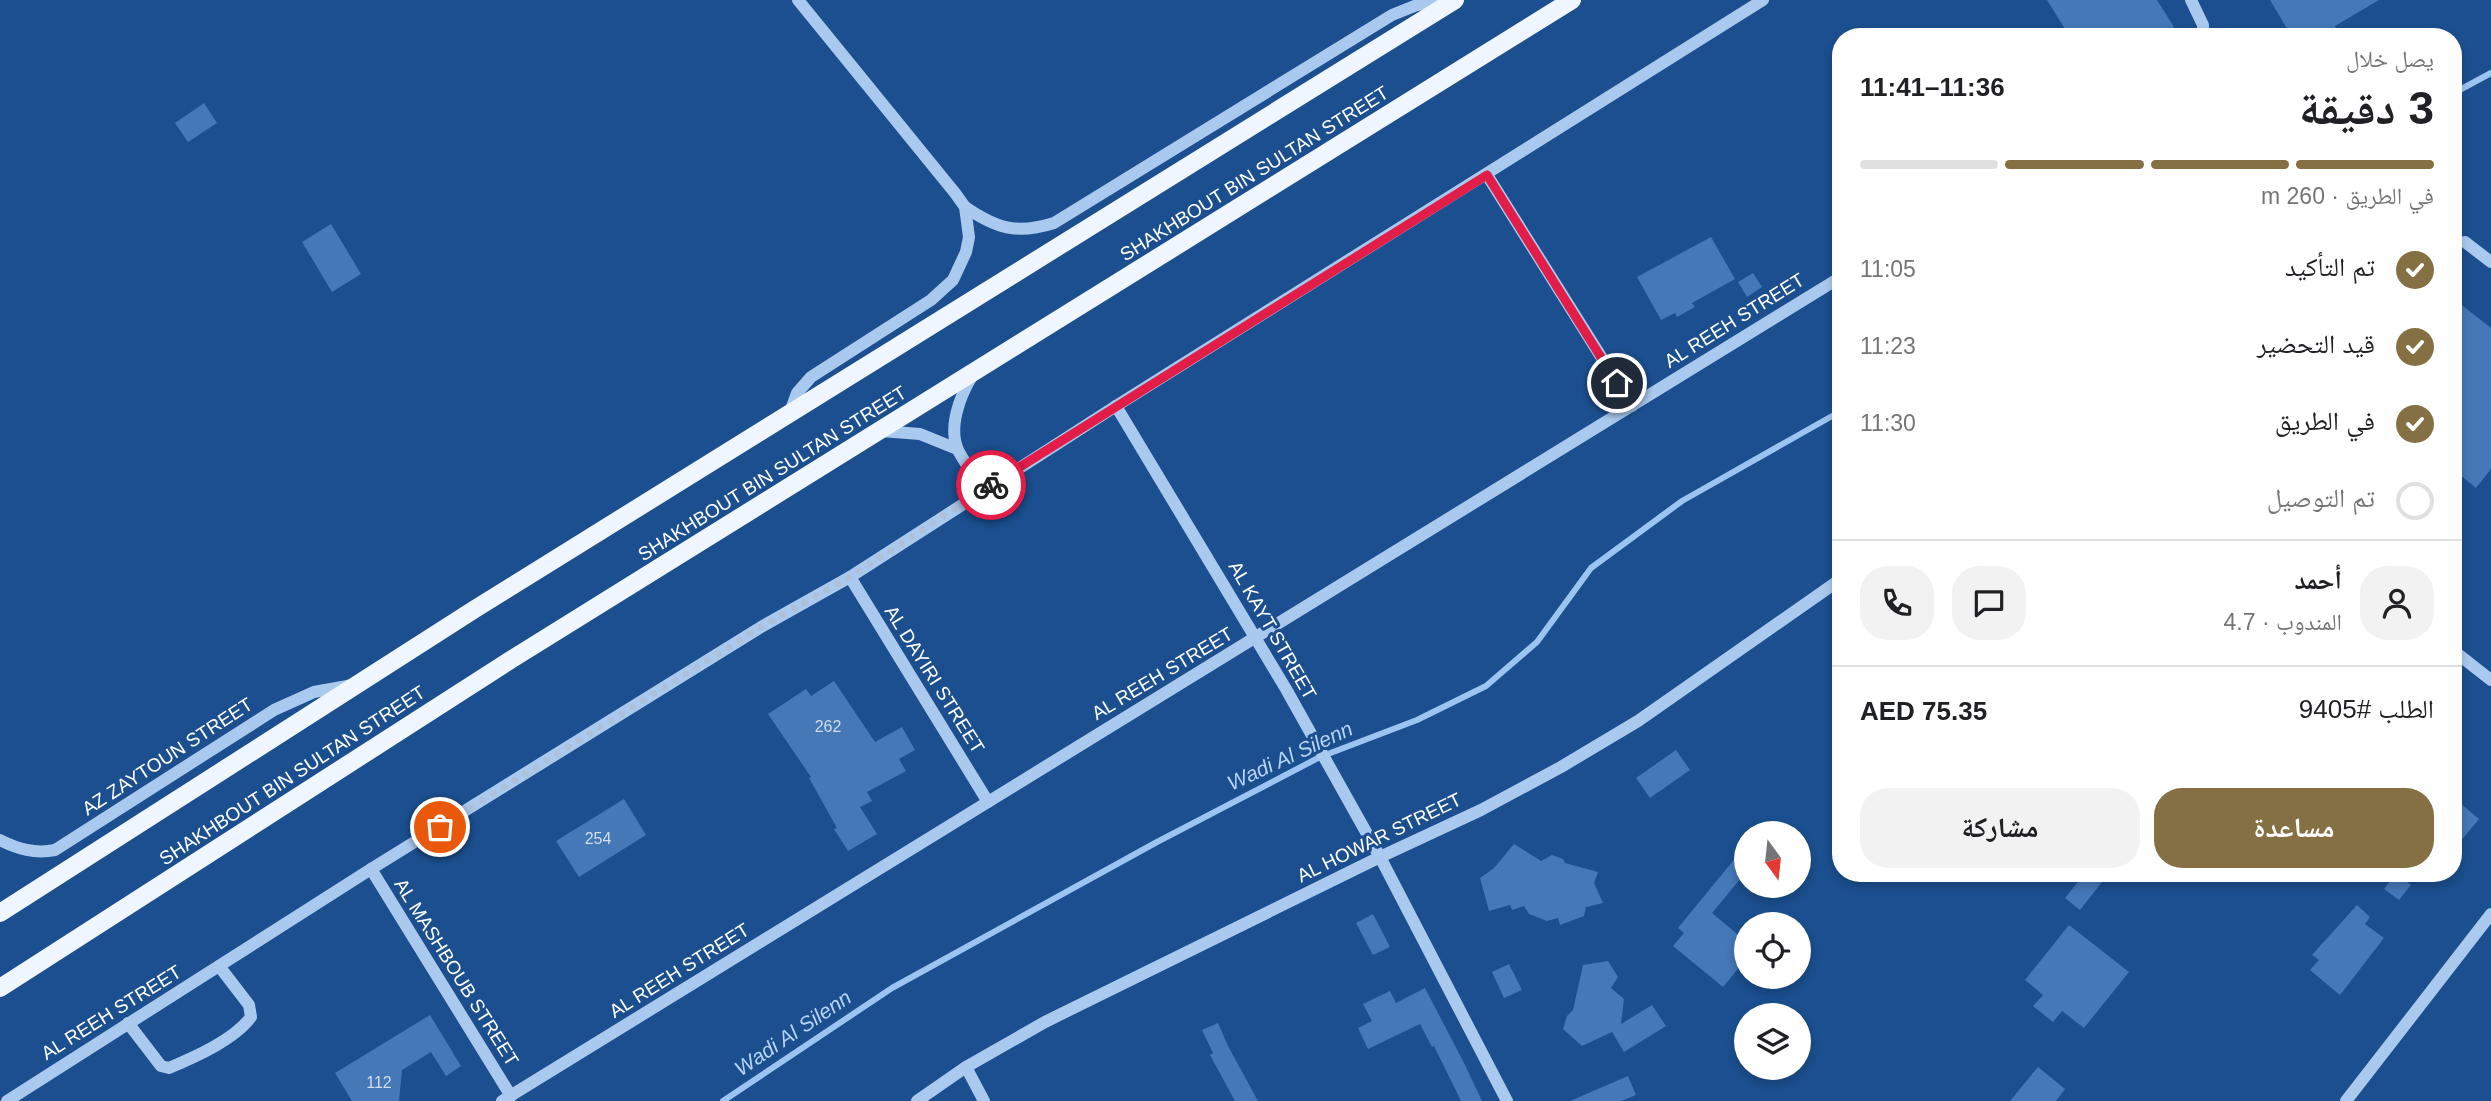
<!DOCTYPE html>
<html lang="ar">
<head>
<meta charset="utf-8">
<style>
  :root { --surface:#fff; --page:#f2f2f2; --text:#202124; --muted:#757577; --line:#e0e0e0; --accent:#847042 }
  body { margin:0; font-family:Arial,"Noto Naskh Arabic",sans-serif; background:var(--page); color:var(--text); direction:rtl; height:100vh; display:flex; flex-direction:column; font-size:26px; white-space:nowrap }
  * { box-sizing:border-box; margin:0 }
  p { font-size:23px; color:var(--muted) }
  .icon { flex:none; width:38px; height:38px; fill:none; stroke:currentColor; stroke-width:2; stroke-linecap:round; stroke-linejoin:round }
  .map { position:relative; flex:1; overflow:hidden; direction:ltr }
  .drawer { position:absolute; left:1832px; top:28px; width:630px; height:854px; display:flex; flex-direction:column; background:var(--surface); border-radius:28px; box-shadow:0 4px 10px #0003; direction:rtl }
  .drawer>* { flex:none }
  .needle { width:46px; rotate:165deg }
  .buttons { position:absolute; left:1734px; top:821px; display:grid; gap:14px }
  .buttons a { display:grid; place-items:center; width:77px; height:77px; border-radius:50%; background:var(--surface); box-shadow:0 4px 10px #0003; font-size:35px }
  .pin { position:absolute; display:grid; place-items:center; width:60px; height:60px; color:#fff; margin:-30px; border:4px solid #fff; border-radius:50%; box-shadow:0 2px 7px #0007 }
  .courier { position:absolute; display:grid; place-items:center; width:70px; height:70px; margin:-35px; border:5px solid #e11d48; border-radius:50%; background:#fff; color:#222; box-shadow:0 2px 9px #0007 }
  .overview em { font-style:normal; font-weight:700 }
  .overview div { display:flex; flex-direction:column-reverse }
  .overview { display:flex; align-items:center; justify-content:space-between; height:119px; padding:0 28px }
  h1 { font-size:46px; font-weight:700; line-height:52px }
  .bar { display:grid; grid-template-columns:repeat(4,1fr); gap:10px 7px; align-content:center; height:84px; padding:0 28px }
  .bar i { height:9px; border-radius:5px; background:var(--line) }
  .bar .on { background:var(--accent) }
  .bar p { grid-column:span 4 }
  .line { display:flex; align-items:center; gap:18px; padding:0 28px; border-top:2px solid var(--line) }
  .line div { flex:1 }
  .round { display:grid; place-items:center; flex:none; width:74px; height:74px; border-radius:28px; background:var(--page) }
  ol { padding:0 28px; list-style:none }
  li { display:flex; align-items:center; gap:21px; height:77px }
  li p { margin-inline-start:auto }
  li .icon { padding:7px; border-radius:50%; background:var(--accent); color:#fff; stroke-width:4 }
  li:last-child { color:var(--muted) }
  li i { width:38px; height:38px; border:4px solid var(--line); border-radius:50% }
  .primary-button { display:flex; gap:14px; margin-top:auto; padding:14px 28px }
  .primary-button a { flex:1; height:80px; border-radius:28px; background:var(--accent); color:#fff; font-size:28px; font-weight:700; line-height:80px; text-align:center }
  .primary-button a+a { background:var(--page); color:var(--text) }
  .map>svg:first-child { display:block }
  .lines { fill:none; stroke-linecap:round; stroke-linejoin:round }
  .stream { stroke:#9cc4f0; stroke-width:6 }
  .building { fill:#4478b7 }
  .minor { stroke:#a9c9ee; stroke-width:12 }
  .major { stroke:#f0f6ff; stroke-width:18 }
  .done { stroke:#afc1d8; stroke-width:7; stroke-dasharray:0 12.6 }
  .route { stroke:#e11d48; stroke-width:9 }
  .labels { text-anchor:middle; stroke-width:6; stroke-linejoin:round; paint-order:stroke }
  .number-label { font-size:16px; fill:#d0dded }
  .street-label { font-size:19px; fill:#fff; stroke:#1b4f8f }
  .water-label { font-size:21px; font-style:italic; fill:#b5d3f5; stroke:#1b4f8f }
</style>
</head>
<body>
<div class="map">
<svg width="2491" height="1101" viewBox="0 0 2491 1101">
  <rect width="100%" height="100%" fill="#1b4f8f"/>
  <g class="lines">
    <g class="stream">
      <path d="M2454 93 2491 73"/>
      <path d="M723 1101 892 988 1157 842 1320 757 1417 720 1486 686 1537 642 1591 568 1682 501 1841 411"/>
    </g>
  </g>
  <g class="building">
    <path d="M2047 0H2157L2174 27 2157 37H2070Z"/>
    <path d="M2270 0H2379L2335 26 2341 37H2292Z"/>
    <path d="M204 103 217 123 188 142 175 123Z"/>
    <path d="M331 224 361 274 332 292 302 242Z"/>
    <path d="M1711 237 1735 279 1692 303 1695 307 1677 317 1675 313 1661 320 1637 277Z"/>
    <path d="M1753 273 1762 287 1747 297 1738 282Z"/>
    <path d="M2454 299 2491 328V469L2476 488 2454 470Z"/>
    <path d="M834 681 875 742 902 727 915 750 899 759 906 771 867 792 872 801 860 807 877 834 848 851 834 829 837 828 809 778 811 777 768 714 806 689 811 696Z"/>
    <path d="M1676 750 1690 770 1650 798 1636 778Z"/>
    <path d="M2454 798 2479 819 2454 849Z"/>
    <path d="M624 799 646 835 579 877 556 841Z"/>
    <path d="M1514 844 1541 861 1552 855 1563 859 1565 863 1598 872 1594 883 1603 903 1586 907 1584 916 1560 925 1558 918 1547 921 1529 914 1524 906 1512 910 1510 905 1489 911 1480 878 1494 868Z"/>
    <path d="M1746 845V872L1712 913 1742 938 1738 944 1746 951V959L1723 987 1673 946 1684 933 1678 928Z"/>
    <path d="M2085 873H2092L2102 882 2080 910 2065 898Z"/>
    <path d="M2396 873 2411 885 2399 900 2384 889Z"/>
    <path d="M2357 905 2370 917 2365 924 2384 938 2340 995 2310 970 2319 960 2312 955Z"/>
    <path d="M1373 914 1390 947 1373 955 1356 923Z"/>
    <path d="M2069 925 2129 972 2084 1028 2062 1011 2053 1022 2033 1006 2043 995 2025 980Z"/>
    <path d="M1608 961 1618 977 1611 988 1624 999 1621 1024 1652 1005 1666 1026 1624 1052 1612 1032 1582 1046 1563 1029 1567 1016 1573 1010 1583 965Z"/>
    <path d="M1509 964 1522 990 1504 998 1492 972Z"/>
    <path d="M1425 988 1464 1063 1482 1101H1461L1434 1046 1432 1047 1420 1024 1368 1049 1358 1028 1372 1021 1363 1004 1390 991 1396 1003Z"/>
    <path d="M430 1015 461 1066 446 1076 431 1052 402 1070 399 1101H352L335 1073Z"/>
    <path d="M1218 1023 1228 1046 1258 1101H1235L1210 1055 1213 1053 1202 1030Z"/>
    <path d="M2038 1067 2065 1089 2056 1101H2010Z"/>
    <path d="M1628 1076 1636 1095 1621 1101H1570Z"/>
  </g>
  <g class="lines">
    <g class="minor">
      <path d="M2191 0 2203 25V37"/>
      <path d="M1487 175 1632 406"/>
      <path d="M965 207C996 228 1016 235 1054 223L1392 15 1417 5 1444 0"/>
      <path d="M2465 242 2491 262"/>
      <path d="M972 376C960 396 947 429 959 452 966 465 976 478 984 490"/>
      <path d="M1116 406 1286 689 1380 857 1507 1101"/>
      <path d="M790 412 797 393 811 377 931 300 953 280 966 252 969 237 965 207 955 193 798 0"/>
      <path d="M881 431 920 434 957 449"/>
      <path d="M850 577 988 802"/>
      <path d="M2454 651 2491 680"/>
      <path d="M0 840C18 849 35 854 55 850L274 710 314 692 353 685"/>
      <path d="M371 869 511 1096"/>
      <path d="M128 1023 161 1066 169 1068C195 1057 234 1040 251 1017L249 1005 219 966"/>
      <path d="M966 1067 984 1101"/>
      <path d="M7 1101 371 869 761 627 850 577 1116 406 1763 0"/>
      <path d="M502 1101 1841 277"/>
      <path d="M917 1101 966 1067 1045 1022 1380 857 1481 810 1561 767 1638 721 1841 579"/>
      <path d="M2346 1101 2491 914"/>
    </g>
    <g class="major">
      <path d="M0 913 475 609 1455 0"/>
      <path d="M0 988 512 659 1572 0"/>
    </g>
  </g>
  <g class="lines">
    <path class="done" d="M440 827 761 627 850 577 991 485"/>
    <path class="route" d="M991 485 1487 175 1617 383"/>
  </g>
  <g class="labels">
    <g class="number-label">
      <text x="828" y="732">262</text>
      <text x="598" y="844">254</text>
      <text x="379" y="1088">112</text>
    </g>
    <g class="street-label">
      <text transform="translate(1254 173) rotate(-32)" y="7">SHAKHBOUT BIN SULTAN STREET</text>
      <text transform="translate(1734 320) rotate(-32)" y="7">AL REEH STREET</text>
      <text transform="translate(772 473) rotate(-32)" y="7">SHAKHBOUT BIN SULTAN STREET</text>
      <text transform="translate(1273 630) rotate(60)" y="7">AL KAYT STREET</text>
      <text transform="translate(1162 673) rotate(-31)" y="7">AL REEH STREET</text>
      <text transform="translate(935 679) rotate(58)" y="7">AL DAYIRI STREET</text>
      <text transform="translate(167 756) rotate(-33)" y="7">AZ ZAYTOUN STREET</text>
      <text transform="translate(292 775) rotate(-33)" y="7">SHAKHBOUT BIN SULTAN STREET</text>
      <text transform="translate(1379 837) rotate(-26)" y="7">AL HOWAR STREET</text>
      <text transform="translate(679 970) rotate(-32)" y="7">AL REEH STREET</text>
      <text transform="translate(457 972) rotate(58)" y="7">AL MASHBOUB STREET</text>
      <text transform="translate(111 1012) rotate(-32)" y="7">AL REEH STREET</text>
    </g>
    <g class="water-label">
      <text transform="translate(1290 756) rotate(-25)" y="7">Wadi Al Silenn</text>
      <text transform="translate(793 1033) rotate(-34)" y="7">Wadi Al Silenn</text>
    </g>
  </g>
</svg>
<div class="buttons">
<a><svg class="needle" viewBox="-14 -14 28 28"><path d="M0-13l5 13h-10z" fill="#e53935"/><path d="M0 13l5-13h-10z" fill="#757577"/></svg></a>
<a><svg class="icon" aria-label="locate" viewBox="0 0 24 24"><circle cx="12" cy="12" r="6"/><path d="M12 2v4M12 18v4M2 12h4M18 12h4"/></svg></a>
<a><svg class="icon" aria-label="layers" viewBox="0 0 24 24"><path d="M12 4l9 5-9 5-9-5zM3 14l9 5 9-5"/></svg></a>
</div>
<div class="pin" style="left:440px;top:827px;background:#ea580c"><svg class="icon" aria-label="bag" viewBox="0 0 24 24"><path d="M5 8h14l-1 12H6zM9 8a3 3 0 0 1 6 0"/></svg></div>
<div class="pin" style="left:1617px;top:383px;background:#1f2937"><svg class="icon" aria-label="home" viewBox="0 0 24 24"><path d="M3 11l9-7 9 7M6 9v11h12V9"/></svg></div>
<div class="courier" style="left:991px;top:485px"><svg class="icon" aria-label="bike" viewBox="0 0 24 24"><circle cx="6" cy="16" r="4"/><circle cx="18" cy="16" r="4"/><path d="M6 16l4-8h5l3 8M10 8l3 8H6M13 5h3"/></svg></div>
<section class="drawer">
<div class="overview"><div><h1>3 دقيقة</h1><p>يصل خلال</p></div><em>11:36–11:41</em></div>
<div class="bar"><i class="on"></i><i class="on"></i><i class="on"></i><i></i><p>في الطريق · 260 m</p></div>
<ol>
<li><svg class="icon" aria-label="check" viewBox="0 0 24 24"><path d="M5 12l5 5 9-10"/></svg>تم التأكيد<p>11:05</p></li>
<li><svg class="icon" aria-label="check" viewBox="0 0 24 24"><path d="M5 12l5 5 9-10"/></svg>قيد التحضير<p>11:23</p></li>
<li><svg class="icon" aria-label="check" viewBox="0 0 24 24"><path d="M5 12l5 5 9-10"/></svg>في الطريق<p>11:30</p></li>
<li><i></i>تم التوصيل</li>
</ol>
<div class="line" style="height:126px"><a class="round"><svg class="icon" aria-label="person" viewBox="0 0 24 24"><circle cx="12" cy="8" r="4"/><path d="M4 21q1-7 8-7t8 7"/></svg></a><div><b>أحمد</b><p>المندوب · 4.7</p></div><a class="round"><svg class="icon" aria-label="chat" viewBox="0 0 24 24"><path d="M4 5h16v11H9l-5 4z"/></svg></a><a class="round"><svg class="icon" aria-label="phone" viewBox="0 0 24 24"><path d="M5 4h4l2 5-3 2q2 4 5 5l2-3 5 2v4C11 20 4 13 5 4z"/></svg></a></div>
<div class="line" style="height:91px"><div>الطلب #9405</div><b>AED 75.35</b></div>
<div class="primary-button"><a>مساعدة</a><a>مشاركة</a></div>
</section>
</div>
</body>
</html>
